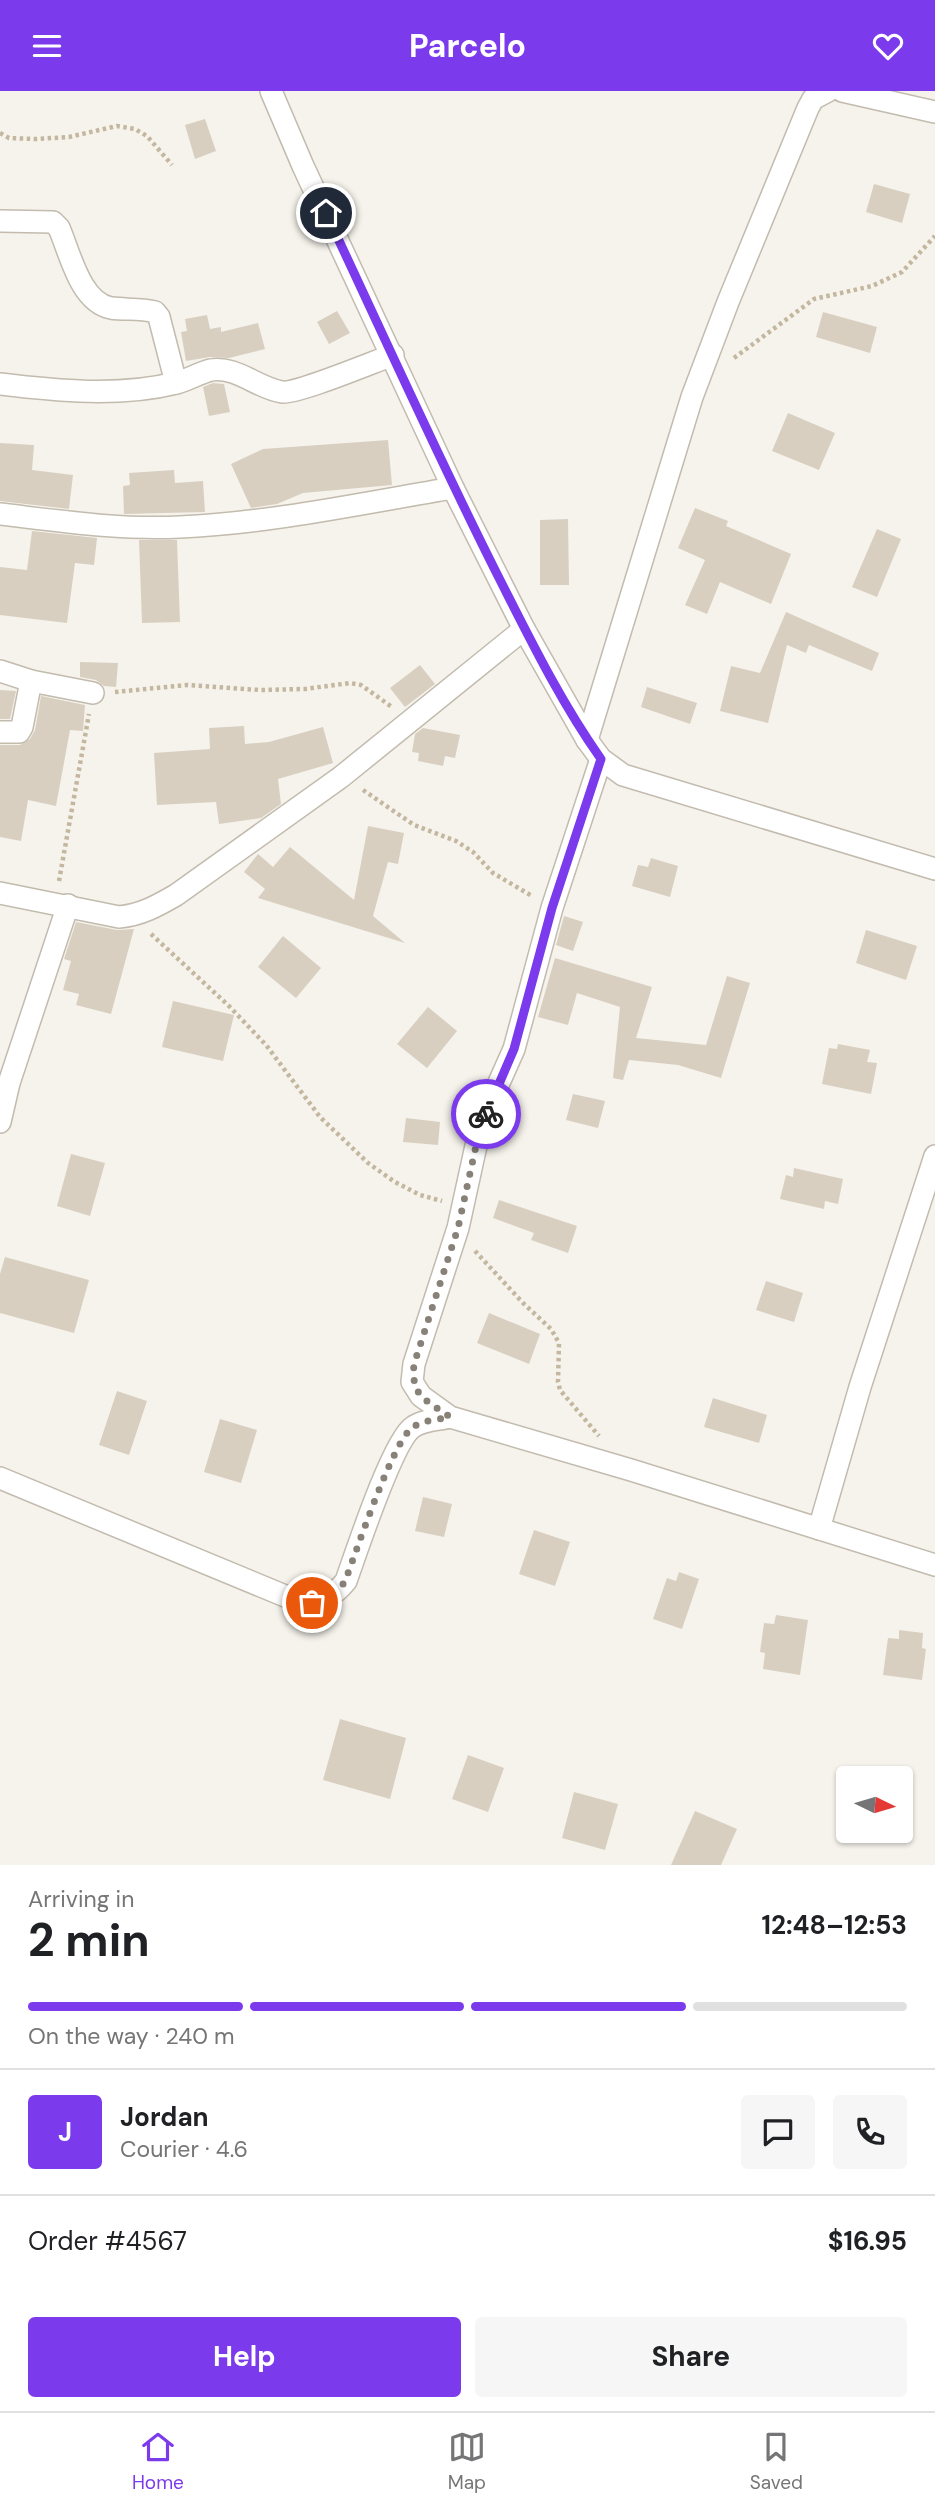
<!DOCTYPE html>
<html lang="en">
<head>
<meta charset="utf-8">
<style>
  :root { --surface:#fff; --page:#f6f6f6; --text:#202124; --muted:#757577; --line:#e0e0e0; --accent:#7c3aed }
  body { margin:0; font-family:"DM Sans",sans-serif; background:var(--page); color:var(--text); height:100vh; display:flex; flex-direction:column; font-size:26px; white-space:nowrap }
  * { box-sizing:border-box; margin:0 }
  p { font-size:23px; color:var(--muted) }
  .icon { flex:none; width:38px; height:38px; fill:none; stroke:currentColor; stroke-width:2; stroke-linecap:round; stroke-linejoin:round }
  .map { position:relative; height:1774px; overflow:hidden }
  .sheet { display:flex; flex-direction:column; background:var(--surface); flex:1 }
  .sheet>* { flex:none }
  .needle { width:46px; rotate:95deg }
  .tools { position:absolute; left:836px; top:1675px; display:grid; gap:14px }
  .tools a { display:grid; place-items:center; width:77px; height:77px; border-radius:7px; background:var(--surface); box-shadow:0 2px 5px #0004; font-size:35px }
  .pin { position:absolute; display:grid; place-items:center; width:60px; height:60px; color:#fff; margin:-30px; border:4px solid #fff; border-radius:50%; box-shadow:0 2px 7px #0007 }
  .courier { position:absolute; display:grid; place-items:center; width:70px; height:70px; margin:-35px; border:5px solid #7c3aed; border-radius:50%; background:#fff; color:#222; box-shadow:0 2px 9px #0007 }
  .headline em { font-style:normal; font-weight:700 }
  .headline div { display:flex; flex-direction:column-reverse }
  .headline { display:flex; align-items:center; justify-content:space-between; height:119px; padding:0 28px }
  h1 { font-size:46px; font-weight:700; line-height:52px }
  .bar { display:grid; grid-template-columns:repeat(4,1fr); gap:10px 7px; align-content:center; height:84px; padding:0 28px }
  .bar i { height:9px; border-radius:5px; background:var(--line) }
  .bar .selected { background:var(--accent) }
  .bar p { grid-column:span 4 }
  .line { display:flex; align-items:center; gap:18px; padding:0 28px; border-top:2px solid var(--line) }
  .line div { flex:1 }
  .round { display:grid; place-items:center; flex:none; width:74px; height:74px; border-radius:7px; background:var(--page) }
  .primary-button { display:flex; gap:14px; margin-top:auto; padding:14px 28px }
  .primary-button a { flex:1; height:80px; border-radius:7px; background:var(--accent); color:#fff; font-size:28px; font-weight:700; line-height:80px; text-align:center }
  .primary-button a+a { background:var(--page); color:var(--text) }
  header { display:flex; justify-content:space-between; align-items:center; height:91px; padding:0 28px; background:var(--accent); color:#fff; font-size:32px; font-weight:700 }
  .tab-bar { display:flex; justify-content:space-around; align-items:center; height:98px; border-top:2px solid var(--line); background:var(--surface); font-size:19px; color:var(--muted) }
  .tab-bar a { display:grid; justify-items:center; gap:4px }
  .tab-bar .selected { color:var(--accent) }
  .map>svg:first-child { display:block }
  .building { fill:#d8cfc1 }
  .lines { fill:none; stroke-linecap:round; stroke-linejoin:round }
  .street-casing { stroke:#c2bbae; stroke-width:24 }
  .path { stroke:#c4b79f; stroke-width:4.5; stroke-dasharray:3.5 3.5; stroke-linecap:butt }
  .street { stroke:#fff; stroke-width:21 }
  .done { stroke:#878178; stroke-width:7; stroke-dasharray:0 12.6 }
  .route { stroke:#7c3aed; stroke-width:9 }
</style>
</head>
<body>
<header><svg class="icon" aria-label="menu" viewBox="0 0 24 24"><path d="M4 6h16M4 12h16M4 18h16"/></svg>Parcelo<svg class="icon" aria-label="heart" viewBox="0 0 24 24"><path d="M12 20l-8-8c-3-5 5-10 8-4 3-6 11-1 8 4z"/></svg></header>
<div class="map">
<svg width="935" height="1774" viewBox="0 0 935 1774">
  <rect width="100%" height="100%" fill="#f6f3ec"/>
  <g class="building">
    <path d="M205 28 216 60 195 68 185 34Z"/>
    <path d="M874 93 910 103 902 132 866 121Z"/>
    <path d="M337 220 350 242 329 253 317 231Z"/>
    <path d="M823 221 877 236 870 262 816 246Z"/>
    <path d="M207 224 210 238 221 236V241L258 232 265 258 229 267 210 266 186 270 181 241 187 240 185 228Z"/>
    <path d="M213 292 224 293 230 321 209 325 203 296Z"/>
    <path d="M788 322 835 342 819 379 772 360Z"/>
    <path d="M388 349 392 394 303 402 277 413 251 417 231 373 263 358Z"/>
    <path d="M0 352 34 354 32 379 73 384 69 418 0 410Z"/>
    <path d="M174 379 175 392 203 390 205 421 124 423 123 395 130 394 129 382Z"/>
    <path d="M695 417 728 430 726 435 791 463 771 513 720 491 707 523 685 514 705 469 678 457Z"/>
    <path d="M568 428 569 494H540V429Z"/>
    <path d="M877 438 901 448 877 506 852 496Z"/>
    <path d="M32 440 97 447 94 474 75 472 67 532 0 524V476L27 479Z"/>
    <path d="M139 449H177L180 531 142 532Z"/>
    <path d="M786 521 879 562 872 580 809 554 806 562 787 554 768 632 720 620 731 575 760 582Z"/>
    <path d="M80 571 118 572 116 596 104 595 96 589 80 586Z"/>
    <path d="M420 574 435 593 405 616 390 597Z"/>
    <path d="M647 596 697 612 690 633 641 616Z"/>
    <path d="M0 599 16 600 10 628H0Z"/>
    <path d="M41 605 85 614 83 640 70 639 56 715 28 709 21 750 0 746V654H20L30 648 35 639Z"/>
    <path d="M244 635 245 653 269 651 323 636 333 672 278 688 281 713 261 727 219 733 216 711 157 714 154 662 210 658 209 637Z"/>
    <path d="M423 637 460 644 455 667 445 665 443 675 418 670 419 662 412 661 415 643Z"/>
    <path d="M368 735 404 742 398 773 388 771 373 825 405 852 258 807 265 798 244 781 258 763 273 776 290 756 354 809Z"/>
    <path d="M651 767 678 775 670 806 632 795 638 774 648 776Z"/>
    <path d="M564 825 583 831 573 860 556 854Z"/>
    <path d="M76 831 117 839 134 838 111 923 76 914 79 903 63 899 71 870 64 868Z"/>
    <path d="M866 839 917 855 906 889 856 872Z"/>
    <path d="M283 845 321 877 296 907 258 876Z"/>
    <path d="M555 867 652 896 636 947 706 954 727 885 750 892 721 987 678 974 629 969 623 989 613 987 620 916 577 902 568 934 538 926Z"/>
    <path d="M173 910 234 924 223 970 162 956Z"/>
    <path d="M428 916 457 940 427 977 397 953Z"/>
    <path d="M838 953 870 959 867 971 877 972 871 1003 822 993 829 957 837 958Z"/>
    <path d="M573 1003 605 1010 598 1037 566 1029Z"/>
    <path d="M406 1027 440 1031 438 1054 403 1051Z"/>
    <path d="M71 1063 105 1072 90 1125 57 1115Z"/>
    <path d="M794 1077 843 1088 838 1113 825 1110 824 1118 780 1108 786 1084 793 1086Z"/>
    <path d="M499 1109 577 1135 568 1162 531 1149 534 1142 493 1127Z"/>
    <path d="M5 1166 89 1189 74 1242 0 1222V1183Z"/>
    <path d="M766 1190 803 1202 794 1231 756 1219Z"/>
    <path d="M489 1222 540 1243 529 1273 477 1252Z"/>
    <path d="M117 1300 147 1310 129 1364 99 1354Z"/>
    <path d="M713 1307 767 1324 759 1352 704 1336Z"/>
    <path d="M220 1328 257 1339 241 1392 204 1381Z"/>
    <path d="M423 1406 452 1413 444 1446 415 1440Z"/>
    <path d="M534 1439 570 1451 555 1495 519 1483Z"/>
    <path d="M679 1481 699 1488 682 1538 653 1528 667 1487 676 1490Z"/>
    <path d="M776 1524 808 1529 800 1584 763 1578 765 1562 760 1561 764 1532 774 1533Z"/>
    <path d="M899 1539 923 1542 922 1557 926 1558 922 1589 883 1584 888 1547 899 1548Z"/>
    <path d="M340 1628 406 1647 390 1708 323 1689Z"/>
    <path d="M468 1664 504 1677 488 1721 452 1708Z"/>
    <path d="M574 1701 618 1713 605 1759 562 1747Z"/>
    <path d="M695 1720 737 1738 721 1774H671Z"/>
  </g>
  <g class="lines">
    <defs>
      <g id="street">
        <path d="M271 0 303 75 453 397 524 538 587 649 601 668 623 684 935 778"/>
        <path d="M842 0 935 21"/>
        <path d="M0 130 53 131 59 137C70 162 80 211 111 217 125 219 140 217 155 221L159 226 176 292"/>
        <path d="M0 293C57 300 120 306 176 292 188 289 199 282 211 279 237 275 257 297 282 301 297 303 373 271 393 264"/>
        <path d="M0 423C60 430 120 439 180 436 271 432 363 412 453 397"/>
        <path d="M0 580 31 590 93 602"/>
        <path d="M0 641H19L22 636 31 590"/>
        <path d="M587 649 692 306 728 211 808 17 813 8 828 0"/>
        <path d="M601 668 552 817 514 958 481 1032 458 1137 414 1273 412 1291 421 1305 450 1326 631 1379 935 1474"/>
        <path d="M0 802 119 826C141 824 157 815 176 804L341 686 524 538"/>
        <path d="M0 1031 9 992 68 814"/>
        <path d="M0 1387 302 1512C321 1512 334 1505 346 1490 356 1462 393 1349 413 1336 423 1329 438 1329 450 1326"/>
        <path d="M819 1438 860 1296 935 1065"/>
      </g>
    </defs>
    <use href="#street" class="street-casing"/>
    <g class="path">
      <path d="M0 42 9 47 37 48 69 46 117 35 135 38 147 45 172 74"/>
      <path d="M734 267 814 208 872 195 902 181 935 145"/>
      <path d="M115 601 187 594 260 599 305 598 350 592 361 594 392 616"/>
      <path d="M363 699 414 734 456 750 473 761 493 782 532 805"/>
      <path d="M59 790 89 623"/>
      <path d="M151 843 229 915 266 954 320 1026 368 1072 395 1091 420 1104 442 1110"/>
      <path d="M475 1160 523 1212 551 1238 559 1252 558 1291 560 1299 599 1345"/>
    </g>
    <use href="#street" class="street"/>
  </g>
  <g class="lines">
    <path class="done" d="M312 1512 337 1502 345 1490C356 1462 393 1349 413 1336 423 1329 438 1329 450 1326 425 1308 411 1306 414 1273L458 1137 481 1032 486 1023"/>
    <path class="route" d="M326 122C383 243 437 364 497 483 529 546 560 610 601 668L552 817 514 958 486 1023"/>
  </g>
</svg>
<div class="tools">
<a><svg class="needle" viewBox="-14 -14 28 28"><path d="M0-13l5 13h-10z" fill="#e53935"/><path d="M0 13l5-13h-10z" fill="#757577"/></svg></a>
</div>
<div class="pin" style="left:312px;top:1512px;background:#ea580c"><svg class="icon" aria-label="bag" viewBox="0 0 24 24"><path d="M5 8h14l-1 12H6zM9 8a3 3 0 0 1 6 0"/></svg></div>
<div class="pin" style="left:326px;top:122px;background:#1f2937"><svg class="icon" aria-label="home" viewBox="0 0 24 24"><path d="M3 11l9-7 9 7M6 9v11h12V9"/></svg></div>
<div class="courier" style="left:486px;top:1023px"><svg class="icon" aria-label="bike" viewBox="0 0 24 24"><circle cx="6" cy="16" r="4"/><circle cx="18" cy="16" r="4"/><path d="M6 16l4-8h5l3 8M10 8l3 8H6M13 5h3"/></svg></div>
</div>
<section class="sheet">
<div class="headline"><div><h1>2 min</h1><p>Arriving in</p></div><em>12:48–12:53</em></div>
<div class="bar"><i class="selected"></i><i class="selected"></i><i class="selected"></i><i></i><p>On the way · 240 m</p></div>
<div class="line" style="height:126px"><b class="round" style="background:var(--accent);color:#fff">J</b><div><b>Jordan</b><p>Courier · 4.6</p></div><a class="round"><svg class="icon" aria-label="chat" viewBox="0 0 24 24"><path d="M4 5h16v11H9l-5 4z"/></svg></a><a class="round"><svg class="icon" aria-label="phone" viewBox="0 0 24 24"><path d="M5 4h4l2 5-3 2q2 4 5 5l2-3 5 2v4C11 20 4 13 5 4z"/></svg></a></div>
<div class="line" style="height:91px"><div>Order #4567</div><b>$16.95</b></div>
<div class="primary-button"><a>Help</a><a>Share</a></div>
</section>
<nav class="tab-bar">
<a class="selected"><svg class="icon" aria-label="home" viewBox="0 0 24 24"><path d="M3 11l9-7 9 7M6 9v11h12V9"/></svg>Home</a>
<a><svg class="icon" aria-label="map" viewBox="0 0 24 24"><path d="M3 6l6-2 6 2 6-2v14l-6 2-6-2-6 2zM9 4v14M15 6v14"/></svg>Map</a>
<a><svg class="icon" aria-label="saved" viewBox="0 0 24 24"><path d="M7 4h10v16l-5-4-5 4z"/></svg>Saved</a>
</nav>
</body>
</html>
